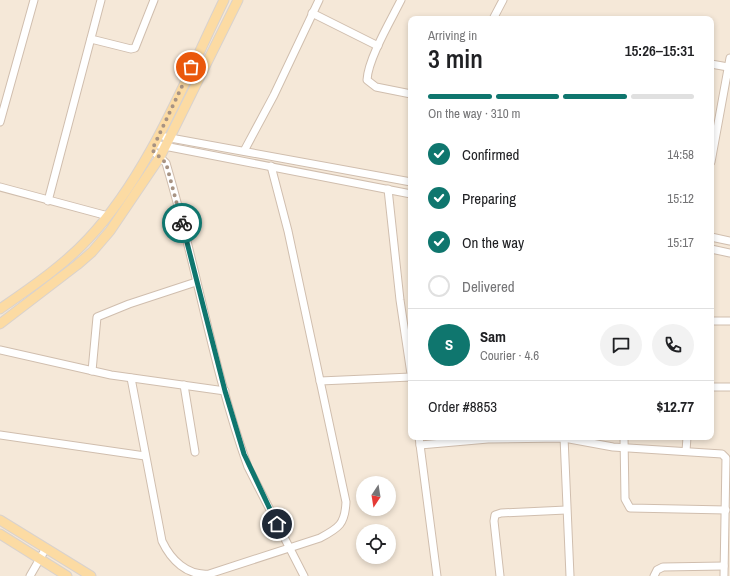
<!DOCTYPE html>
<html lang="en">
<head>
<meta charset="utf-8">
<style>
  :root { --surface:#fff; --page:#f2f2f2; --text:#202124; --muted:#757577; --line:#e0e0e0; --accent:#0f766e }
  body { margin:0; font-family:"Archivo Narrow",sans-serif; background:var(--page); color:var(--text); height:100vh; display:flex; flex-direction:column; font-size:15px; white-space:nowrap }
  * { box-sizing:border-box; margin:0 }
  p { font-size:13px; color:var(--muted) }
  .icon { flex:none; width:22px; height:22px; fill:none; stroke:currentColor; stroke-width:2; stroke-linecap:round; stroke-linejoin:round }
  .map { position:relative; flex:1; overflow:hidden }
  .side { position:absolute; left:408px; top:16px; width:306px; height:424px; display:flex; flex-direction:column; background:var(--surface); border-radius:8px; box-shadow:0 2px 6px #0003 }
  .side>* { flex:none }
  .needle { width:26px; rotate:192deg }
  .tools { position:absolute; left:356px; top:476px; display:grid; gap:8px }
  .tools a { display:grid; place-items:center; width:40px; height:40px; border-radius:50%; background:var(--surface); box-shadow:0 2px 6px #0003; font-size:20px }
  .pin { position:absolute; display:grid; place-items:center; width:34px; height:34px; color:#fff; margin:-17px; border:2px solid #fff; border-radius:50%; box-shadow:0 1px 4px #0007 }
  .courier { position:absolute; display:grid; place-items:center; width:40px; height:40px; margin:-20px; border:3px solid #0f766e; border-radius:50%; background:#fff; color:#222; box-shadow:0 1px 5px #0007 }
  .head em { font-style:normal; font-weight:600 }
  .head div { display:flex; flex-direction:column-reverse }
  .head { display:flex; align-items:center; justify-content:space-between; height:68px; padding:0 20px }
  h1 { font-size:26px; font-weight:600; line-height:30px }
  .bar { display:grid; grid-template-columns:repeat(4,1fr); gap:6px 4px; align-content:center; height:48px; padding:0 20px }
  .bar i { height:5px; border-radius:3px; background:var(--line) }
  .bar .active { background:var(--accent) }
  .bar p { grid-column:span 4 }
  .line { display:flex; align-items:center; gap:10px; padding:0 20px; border-top:1px solid var(--line) }
  .line div { flex:1 }
  .round { display:grid; place-items:center; flex:none; width:42px; height:42px; border-radius:21px; background:var(--page) }
  ol { padding:0 20px; list-style:none }
  li { display:flex; align-items:center; gap:12px; height:44px }
  li p { margin-inline-start:auto }
  li .icon { padding:4px; border-radius:50%; background:var(--accent); color:#fff; stroke-width:4 }
  li:last-child { color:var(--muted) }
  li i { width:22px; height:22px; border:2px solid var(--line); border-radius:50% }
  .map>svg:first-child { display:block }
  .residential { fill:#f5e8d8; fill-rule:evenodd }
  .lines { fill:none; stroke-linecap:round; stroke-linejoin:round }
  .minor-casing { stroke:#d0beae; stroke-width:9 }
  .major-casing { stroke:#d9d2cd; stroke-width:11 }
  .minor { stroke:#fff; stroke-width:7 }
  .major { stroke:#fcdba3; stroke-width:9 }
  .done { stroke:#a79383; stroke-width:4; stroke-dasharray:0 7.2 }
  .route { stroke:#0f766e; stroke-width:5 }
</style>
</head>
<body>
<div class="map">
<svg width="730" height="576" viewBox="0 0 730 576">
  <rect width="100%" height="100%" fill="#fdf6ea"/>
  <path class="residential" d="M0 0H730V576H0ZM411 19H711V437H411ZM363 483H389V509H363ZM363 531H389V557H363Z"/>
  <g class="lines">
    <defs>
      <g id="minor">
        <path d="M401 0C391 20 368 59 367 80L376 87 411 94"/>
        <path d="M312 13 378 46"/>
        <path d="M493 19 503 0"/>
        <path d="M91 39 131 49 135 48 154 0"/>
        <path d="M711 64 728 67"/>
        <path d="M0 122 34 0"/>
        <path d="M165 137 411 182"/>
        <path d="M154 144 411 194"/>
        <path d="M152 150 166 163 168 170C197 268 213 370 248 467L304 576"/>
        <path d="M244 151 274 95 319 0"/>
        <path d="M711 162 730 58"/>
        <path d="M0 187 108 216"/>
        <path d="M388 189 400 300 411 374"/>
        <path d="M48 201 101 0"/>
        <path d="M711 237 730 241"/>
        <path d="M711 249 730 253"/>
        <path d="M711 321H730"/>
        <path d="M0 350 111 375 225 391"/>
        <path d="M92 371 97 317 129 304 196 282"/>
        <path d="M131 378 162 541C171 560 187 576 209 574L320 538C339 528 345 524 346 502L288 231 271 166"/>
        <path d="M320 381 411 377"/>
        <path d="M184 385 195 452"/>
        <path d="M711 387H730"/>
        <path d="M0 435 145 456"/>
        <path d="M419 437 437 576"/>
        <path d="M564 437 570 576"/>
        <path d="M624 437 625 499 630 508 726 510"/>
        <path d="M420 445 488 439 564 438 613 447 722 454 726 458 724 576"/>
        <path d="M686 451 687 437"/>
        <path d="M30 576 46 548"/>
        <path d="M500 576 494 521 495 515 501 513 566 510"/>
        <path d="M654 576 657 570 663 567 724 566"/>
      </g>
      <g id="major">
        <path d="M0 309C30 288 63 266 88 239 148 176 186 78 224 0"/>
        <path d="M0 324 77 265 92 252 110 231 160 157 238 0"/>
        <path d="M0 520 91 576"/>
        <path d="M0 534 67 576"/>
      </g>
    </defs>
    <use href="#minor" class="minor-casing"/>
    <use href="#major" class="major-casing"/>
    <use href="#minor" class="minor"/>
    <use href="#major" class="major"/>
  </g>
  <g class="lines">
    <path class="done" d="M182 223 166 163 152 150 191 67"/>
    <path class="route" d="M182 223 225 391 244 454 277 524"/>
  </g>
</svg>
<div class="tools">
<a><svg class="needle" viewBox="-14 -14 28 28"><path d="M0-13l5 13h-10z" fill="#e53935"/><path d="M0 13l5-13h-10z" fill="#757577"/></svg></a>
<a><svg class="icon" aria-label="locate" viewBox="0 0 24 24"><circle cx="12" cy="12" r="6"/><path d="M12 2v4M12 18v4M2 12h4M18 12h4"/></svg></a>
</div>
<div class="pin" style="left:191px;top:67px;background:#ea580c"><svg class="icon" aria-label="bag" viewBox="0 0 24 24"><path d="M5 8h14l-1 12H6zM9 8a3 3 0 0 1 6 0"/></svg></div>
<div class="pin" style="left:277px;top:524px;background:#1f2937"><svg class="icon" aria-label="home" viewBox="0 0 24 24"><path d="M3 11l9-7 9 7M6 9v11h12V9"/></svg></div>
<div class="courier" style="left:182px;top:223px"><svg class="icon" aria-label="bike" viewBox="0 0 24 24"><circle cx="6" cy="16" r="4"/><circle cx="18" cy="16" r="4"/><path d="M6 16l4-8h5l3 8M10 8l3 8H6M13 5h3"/></svg></div>
<section class="side">
<div class="head"><div><h1>3 min</h1><p>Arriving in</p></div><em>15:26–15:31</em></div>
<div class="bar"><i class="active"></i><i class="active"></i><i class="active"></i><i></i><p>On the way · 310 m</p></div>
<ol>
<li><svg class="icon" aria-label="check" viewBox="0 0 24 24"><path d="M5 12l5 5 9-10"/></svg>Confirmed<p>14:58</p></li>
<li><svg class="icon" aria-label="check" viewBox="0 0 24 24"><path d="M5 12l5 5 9-10"/></svg>Preparing<p>15:12</p></li>
<li><svg class="icon" aria-label="check" viewBox="0 0 24 24"><path d="M5 12l5 5 9-10"/></svg>On the way<p>15:17</p></li>
<li><i></i>Delivered</li>
</ol>
<div class="line" style="height:72px"><b class="round" style="background:var(--accent);color:#fff">S</b><div><b>Sam</b><p>Courier · 4.6</p></div><a class="round"><svg class="icon" aria-label="chat" viewBox="0 0 24 24"><path d="M4 5h16v11H9l-5 4z"/></svg></a><a class="round"><svg class="icon" aria-label="phone" viewBox="0 0 24 24"><path d="M5 4h4l2 5-3 2q2 4 5 5l2-3 5 2v4C11 20 4 13 5 4z"/></svg></a></div>
<div class="line" style="height:52px"><div>Order #8853</div><b>$12.77</b></div>
</section>
</div>
</body>
</html>
